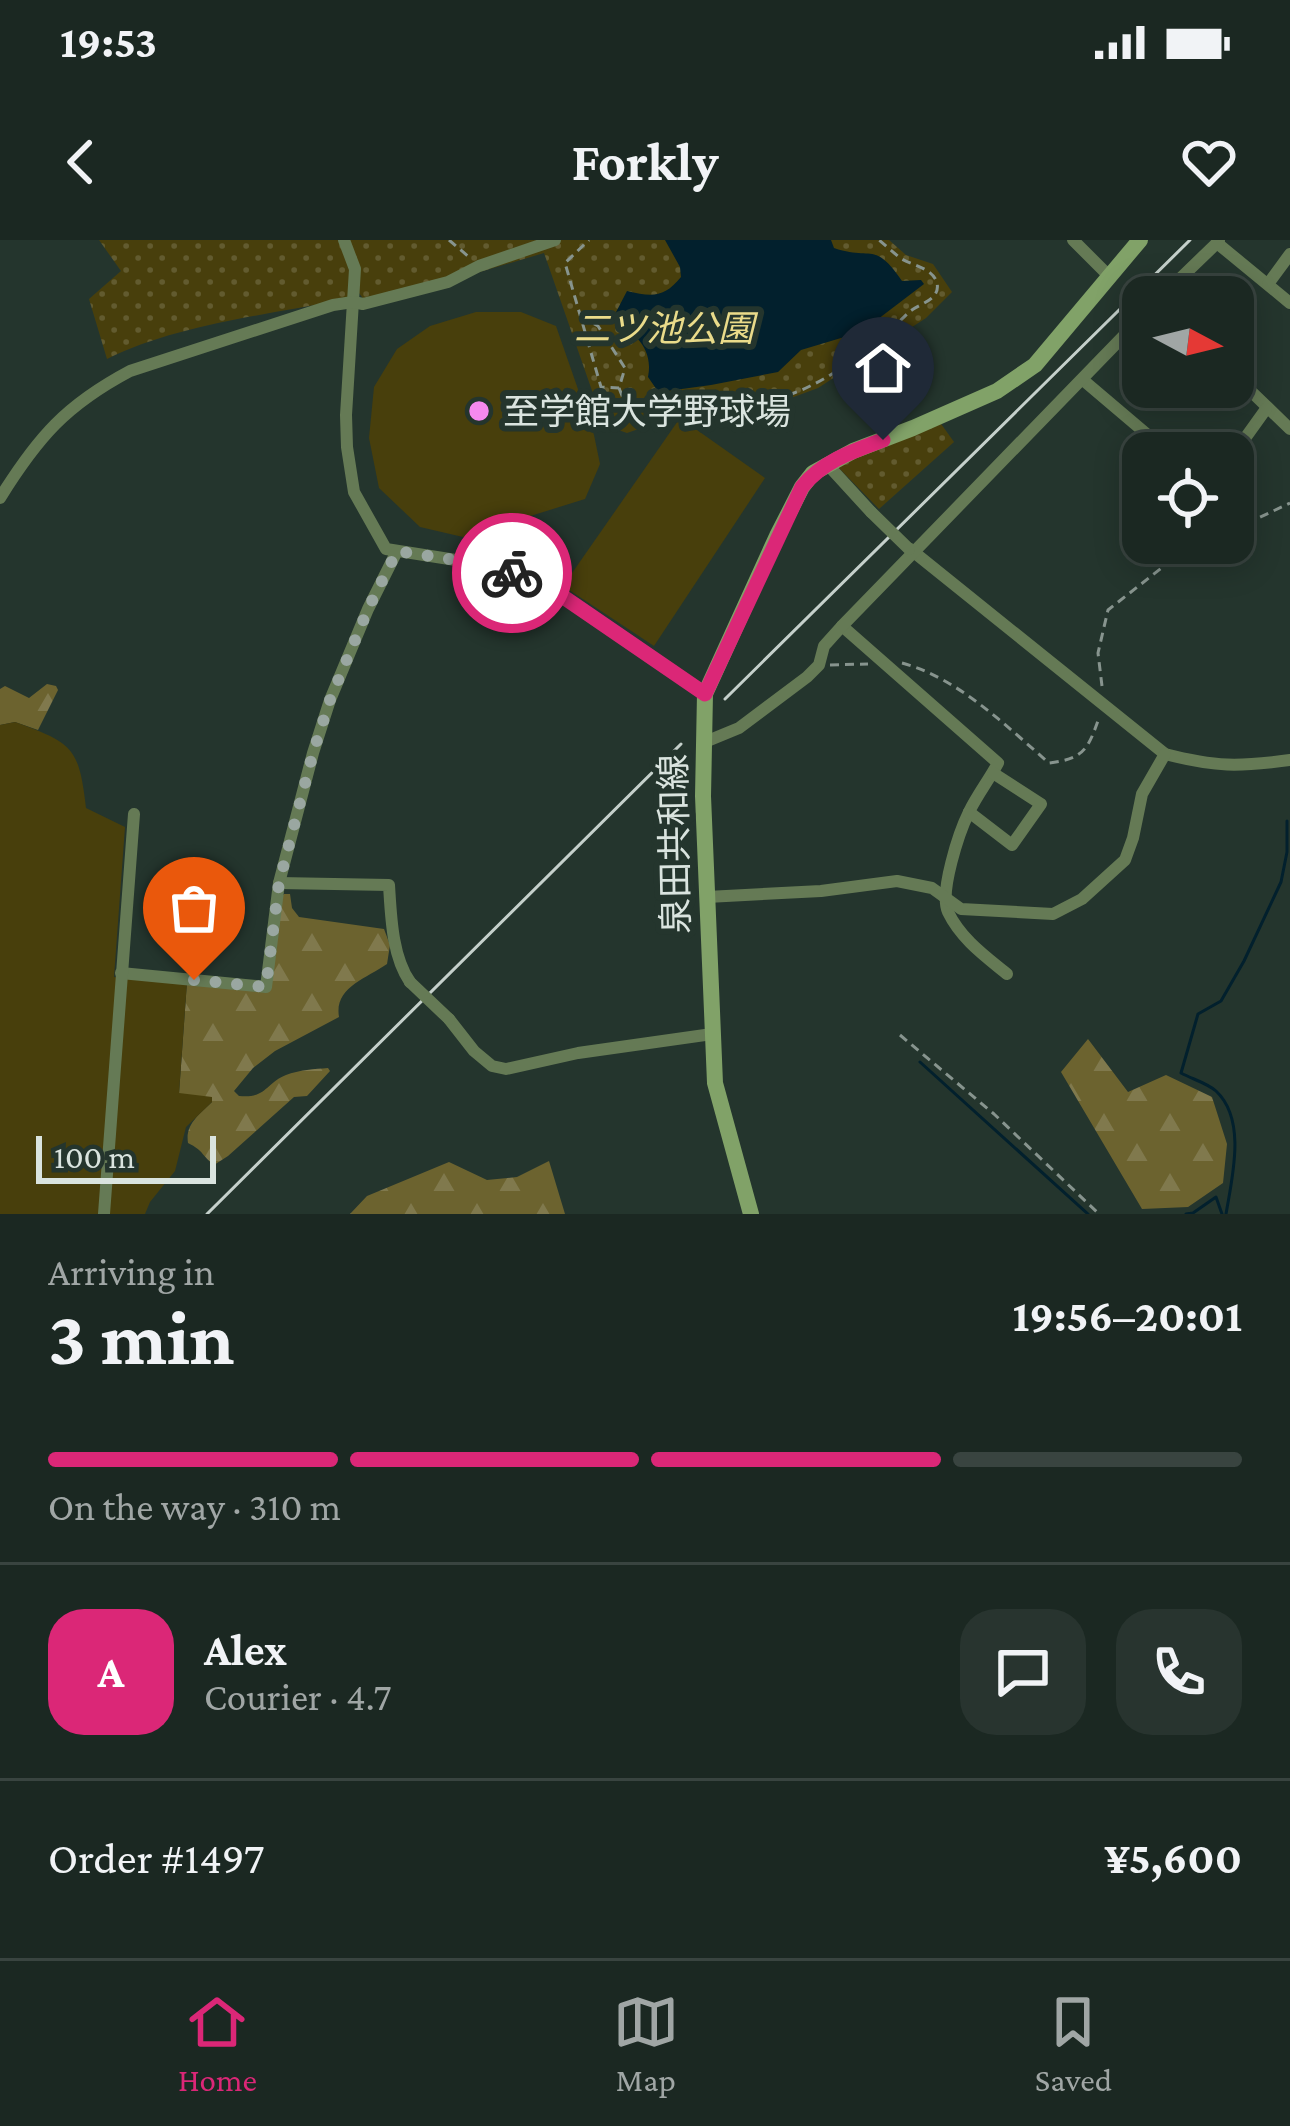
<!DOCTYPE html>
<html lang="en">
<head>
<meta charset="utf-8">
<style>
  :root { --surface:#1b2822; --page:#28342f; --text:#f1f3f6; --muted:#a0a6a5; --line:#394440; --accent:#db2777 }
  body { margin:0; font-family:"Crimson Pro","Noto Sans JP",serif; background:var(--page); color:var(--text); height:100vh; display:flex; flex-direction:column; font-size:45px; white-space:nowrap }
  * { box-sizing:border-box; margin:0 }
  p { font-size:39px; color:var(--muted) }
  .icon { flex:none; width:66px; height:66px; fill:none; stroke:currentColor; stroke-width:2; stroke-linecap:round; stroke-linejoin:round }
  .map { position:relative; height:974px; overflow:hidden }
  .side { display:flex; flex-direction:column; background:var(--surface); flex:1 }
  .side>* { flex:none }
  .needle { width:78px; rotate:97deg }
  .tools { position:absolute; left:1122px; top:36px; display:grid; gap:24px }
  .tools a { display:grid; place-items:center; width:132px; height:132px; border-radius:24px; background:var(--surface); box-shadow:0 6px 30px #0003,0 0 0 3px var(--line); font-size:60px }
  .scale { position:absolute; left:36px; bottom:30px; width:180px; box-sizing:border-box; padding-left:12px; border:6px solid #dae4df; border-top:0; font-size:33px; line-height:42px; white-space:nowrap; color:#dae4df; -webkit-text-stroke:9px #24352d; paint-order:stroke }
  .pin { position:absolute; display:grid; place-items:center; width:102px; height:102px; color:#fff; margin:-123px -51px; border-radius:50% 50% 50% 0; rotate:-45deg; box-shadow:0 0 12px #0007 }
  .pin .icon { rotate:45deg }
  .courier { position:absolute; display:grid; place-items:center; width:120px; height:120px; margin:-60px; border:9px solid #db2777; border-radius:50%; background:#fff; color:#222; box-shadow:0 3px 15px #0007 }
  .overview em { font-style:normal; font-weight:700 }
  .overview div { display:flex; flex-direction:column-reverse }
  .overview { display:flex; align-items:center; justify-content:space-between; height:204px; padding:0 48px }
  h1 { font-size:78px; font-weight:700; line-height:90px }
  .bar { display:grid; grid-template-columns:repeat(4,1fr); gap:18px 12px; align-content:center; height:144px; padding:0 48px }
  .bar i { height:15px; border-radius:9px; background:var(--line) }
  .bar .current { background:var(--accent) }
  .bar p { grid-column:span 4 }
  .line { display:flex; align-items:center; gap:30px; padding:0 48px; border-top:3px solid var(--line) }
  .line div { flex:1 }
  .round { display:grid; place-items:center; flex:none; width:126px; height:126px; border-radius:36px; background:var(--page) }
  .status { display:flex; justify-content:space-between; align-items:center; height:84px; padding:0 60px; background:var(--surface); direction:ltr }
  .status svg { height:33px; fill:currentColor }
  header { display:flex; justify-content:space-between; align-items:center; height:156px; padding:0 48px; background:var(--surface); font-size:54px; font-weight:700 }
  .menu { display:flex; justify-content:space-around; align-items:center; height:168px; border-top:3px solid var(--line); background:var(--surface); font-size:33px; color:var(--muted) }
  .menu a { display:grid; justify-items:center; gap:6px }
  .menu .current { color:var(--accent) }
  .map>svg:first-child { display:block }
  .forest { fill:url(#forest-firs) }
  .park { fill:url(#park-dots) }
  .garden { fill:#483f0c }
  .water { fill:#02202d }
  .lines { fill:none; stroke-linecap:round; stroke-linejoin:round }
  .stream { stroke:#02202d; stroke-width:3 }
  .path { stroke:#87948e; stroke-width:3; stroke-dasharray:9 6; stroke-linecap:butt }
  .street { stroke:#657a55; stroke-width:12 }
  .secondary { stroke:#81a268; stroke-width:16 }
  .rail { stroke:#c5d0cb; stroke-width:3 }
  .street-bridge { stroke:#657a55; stroke-width:12 }
  .done { stroke:#9aa7a1; stroke-width:12; stroke-dasharray:0 21.6 }
  .route { stroke:#db2777; stroke-width:15 }
  .poi-dot { fill:#f589ee; stroke:#24352d; stroke-width:4.5 }
  .labels { text-anchor:middle; stroke-width:12; stroke-linejoin:round; paint-order:stroke }
  .park-label { font-size:36px; font-style:italic; fill:#eadb8a; stroke:#24352d }
  .poi-label { font-size:36px; fill:#dae4df; stroke:#24352d; text-anchor:start }
  .street-label { font-size:36px; fill:#dae4df; stroke:#24352d }
</style>
</head>
<body>
<div class="status"><b>19:53</b><svg viewBox="0 0 49 12"><path d="M0 12V9h3v3zM5 12V6h3v6zM10 12V3h3v9zM15 12V0h3v12zM26 1h20v11H26zM47 4h2v5h-2z"/></svg></div>
<header><svg class="icon" aria-label="back" viewBox="0 0 24 24"><path d="M15 5l-7 7 7 7"/></svg>Forkly<svg class="icon" aria-label="heart" viewBox="0 0 24 24"><path d="M12 20l-8-8c-3-5 5-10 8-4 3-6 11-1 8 4z"/></svg></header>
<div class="map">
<svg width="1290" height="974" viewBox="0 0 1290 974">
  <defs>
    <pattern id="forest-firs" width="22" height="20" patternUnits="userSpaceOnUse" patternTransform="scale(3)"><rect width="22" height="20" fill="#6c632f"/><path d="M5 1l3.5 6h-7zM16 11l3.5 6h-7z" fill="#80794d"/></pattern>
    <pattern id="park-dots" width="8" height="8" patternUnits="userSpaceOnUse" patternTransform="scale(3)"><rect width="8" height="8" fill="#483f0c"/><path d="M2 2h.1M6 6h.1" fill="none" stroke="#625b2f" stroke-width="1.8" stroke-linecap="round"/></pattern>
  </defs>
  <rect width="100%" height="100%" fill="#24352d"/>
  <g class="forest">
    <path d="M47 444 56 446 58 450 38 490 15 482 0 485V449L5 446 29 458Z"/>
    <path d="M284 654H290L292 668 299 677 384 689 390 705 387 724C365 739 334 748 339 777L275 811 253 828 234 851 239 856C266 859 266 843 286 835 299 830 315 829 328 828L330 831 307 856 294 857 228 916 214 925C202 916 204 911 188 903 185 884 200 874 212 862L179 854 187 742 269 749 281 658Z"/>
    <path d="M1088 799 1128 852 1166 835 1212 857 1227 904 1223 943 1188 967 1142 969 1061 832Z"/>
    <path d="M549 921 565 974H350L367 956 449 922 487 940 517 937Z"/>
  </g>
  <g class="park">
    <path d="M99 0H889L906 15 933 24 952 52 926 78 818 148 756 171 715 169 676 176 627 193 604 185 544 13 368 65 359 53 341 60C266 75 175 85 107 119L89 59 121 31Z"/>
    <path d="M939 181 954 202 879 269 834 223Z"/>
  </g>
  <g class="garden">
    <path d="M476 72H521L556 86 594 195 600 224 585 259 463 297 420 287 379 248 369 198 374 147 397 109 430 86Z"/>
    <path d="M680 178 765 238 654 406 563 346Z"/>
    <path d="M15 482C72 503 79 506 86 568L125 587 114 737 187 742 179 853 212 857V862L186 887 175 931 150 962 145 974H0V485Z"/>
  </g>
  <path class="water" d="M665 0H831L834 8C872 21 874 0 902 41L921 40 924 44 861 92 801 110 778 132 711 145 667 151 657 150 648 137C654 107 633 94 614 76L627 51C652 57 664 58 681 37L680 27Z"/>
  <g class="lines">
    <g class="stream">
      <path d="M920 822 1088 974"/>
      <path d="M1186 974 1193 973 1216 957 1222 974"/>
      <path d="M1226 974C1232 938 1247 880 1216 851 1207 843 1192 839 1181 833L1198 774 1221 761 1244 721 1281 642 1287 612V581"/>
    </g>
    <g class="path">
      <path d="M449 0 469 17"/>
      <path d="M581 76 598 86 625 128 619 148 601 147 565 23 589 0"/>
      <path d="M619 148 623 158C638 166 660 168 677 166 689 164 701 158 713 156 732 154 750 163 767 160 815 154 874 107 907 74 916 64 941 61 937 43 933 28 911 25 900 18 893 12 886 6 879 0"/>
      <path d="M1233 290 1290 263"/>
      <path d="M902 423C958 438 1005 485 1049 523 1084 519 1088 509 1099 478"/>
      <path d="M830 425 868 424"/>
      <path d="M1102 446 1098 413 1108 370 1173 319 1206 303"/>
      <path d="M900 795 994 874 1099 974"/>
    </g>
    <g class="street">
      <path d="M344 0 355 29 346 175 347 207 354 252 386 309 481 324 543 343 705 454"/>
      <path d="M1073 0 1110 37"/>
      <path d="M1217 3 1290 63"/>
      <path d="M1268 44 1290 14"/>
      <path d="M1161 57 1219 1"/>
      <path d="M1233 134 1290 189"/>
      <path d="M1083 140 1169 213"/>
      <path d="M1233 215 1266 169"/>
      <path d="M827 224 871 272"/>
      <path d="M0 258C38 197 66 165 130 131L333 65 353 62 363 64 448 42 479 26 555 0"/>
      <path d="M910 309 1165 514C1216 527 1238 527 1290 520"/>
      <path d="M842 386 998 523C989 540 977 555 969 572 959 592 939 653 948 672 961 699 985 716 1007 734"/>
      <path d="M705 502 739 488 807 437 819 425 824 406 842 386 1143 76"/>
      <path d="M969 572 1012 605 1041 564 993 533"/>
      <path d="M279 643 389 645C391 676 392 716 410 742"/>
      <path d="M707 657 821 651 897 641 932 648 961 669 1053 674 1082 659 1125 620 1133 598 1142 554 1165 514"/>
      <path d="M121 733 266 747 279 643 313 513 330 460 368 369 397 311"/>
      <path d="M449 779 474 811 492 826 506 829 578 813 712 794"/>
      <path d="M104 974 134 574"/>
    </g>
    <path class="secondary" d="M751 974 715 843 703 556 705 454 777 296 802 247 813 233 853 211 913 188 997 151 1035 125 1140 0"/>
    <g class="rail">
      <path d="M725 459 1190 0"/>
      <path d="M207 974 681 504"/>
    </g>
    <g class="street-bridge">
      <path d="M871 272 909 309"/>
      <path d="M410 742 449 779"/>
    </g>
  </g>
  <g class="lines">
    <path class="done" d="M194 740 266 747 279 643 313 513 330 460 368 369 397 311 481 324 512 333"/>
    <path class="route" d="M512 333 543 343 705 454 802 247C823 221 853 211 883 200"/>
  </g>
  <circle class="poi-dot" cx="479" cy="171" r="12"/>
  <g class="labels">
    <g class="park-label">
      <text x="664" y="101">二ツ池公園</text>
    </g>
    <g class="poi-label">
      <text x="503" y="184">至学館大学野球場</text>
    </g>
    <g class="street-label">
      <text transform="translate(674 604) rotate(-91)" y="13">泉田共和線</text>
    </g>
  </g>
</svg>
<div class="tools">
<a><svg class="needle" viewBox="-14 -14 28 28"><path d="M0-13l5 13h-10z" fill="#e53935"/><path d="M0 13l5-13h-10z" fill="#a0a6a5"/></svg></a>
<a><svg class="icon" aria-label="locate" viewBox="0 0 24 24"><circle cx="12" cy="12" r="6"/><path d="M12 2v4M12 18v4M2 12h4M18 12h4"/></svg></a>
</div>
<div class="scale">100 m</div>
<div class="pin" style="left:194px;top:740px;background:#ea580c"><svg class="icon" aria-label="bag" viewBox="0 0 24 24"><path d="M5 8h14l-1 12H6zM9 8a3 3 0 0 1 6 0"/></svg></div>
<div class="pin" style="left:883px;top:200px;background:#1f2937"><svg class="icon" aria-label="home" viewBox="0 0 24 24"><path d="M3 11l9-7 9 7M6 9v11h12V9"/></svg></div>
<div class="courier" style="left:512px;top:333px"><svg class="icon" aria-label="bike" viewBox="0 0 24 24"><circle cx="6" cy="16" r="4"/><circle cx="18" cy="16" r="4"/><path d="M6 16l4-8h5l3 8M10 8l3 8H6M13 5h3"/></svg></div>
</div>
<section class="side">
<div class="overview"><div><h1>3 min</h1><p>Arriving in</p></div><em>19:56–20:01</em></div>
<div class="bar"><i class="current"></i><i class="current"></i><i class="current"></i><i></i><p>On the way · 310 m</p></div>
<div class="line" style="height:216px"><b class="round" style="background:var(--accent);color:#fff">A</b><div><b>Alex</b><p>Courier · 4.7</p></div><a class="round"><svg class="icon" aria-label="chat" viewBox="0 0 24 24"><path d="M4 5h16v11H9l-5 4z"/></svg></a><a class="round"><svg class="icon" aria-label="phone" viewBox="0 0 24 24"><path d="M5 4h4l2 5-3 2q2 4 5 5l2-3 5 2v4C11 20 4 13 5 4z"/></svg></a></div>
<div class="line" style="height:156px"><div>Order #1497</div><b>¥5,600</b></div>
</section>
<nav class="menu">
<a class="current"><svg class="icon" aria-label="home" viewBox="0 0 24 24"><path d="M3 11l9-7 9 7M6 9v11h12V9"/></svg>Home</a>
<a><svg class="icon" aria-label="map" viewBox="0 0 24 24"><path d="M3 6l6-2 6 2 6-2v14l-6 2-6-2-6 2zM9 4v14M15 6v14"/></svg>Map</a>
<a><svg class="icon" aria-label="saved" viewBox="0 0 24 24"><path d="M7 4h10v16l-5-4-5 4z"/></svg>Saved</a>
</nav>
</body>
</html>
